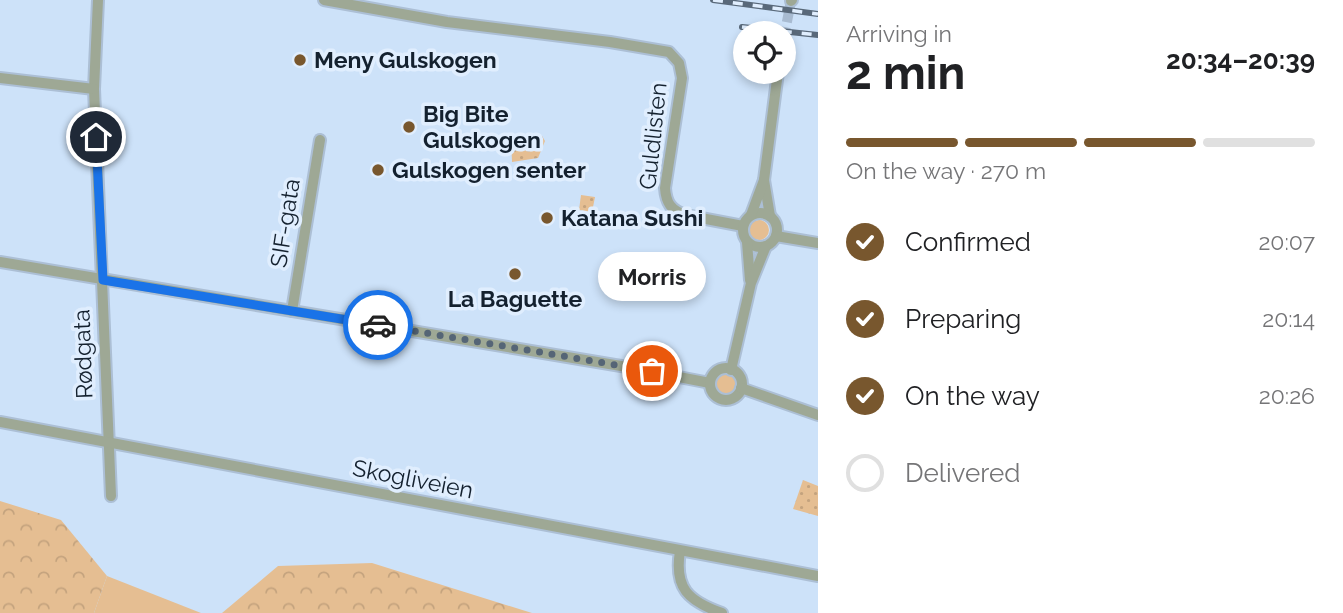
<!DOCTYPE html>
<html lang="en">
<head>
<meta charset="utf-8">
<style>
  :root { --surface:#fff; --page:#f2f2f2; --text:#202124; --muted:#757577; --line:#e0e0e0; --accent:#78572e }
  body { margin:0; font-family:Raleway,sans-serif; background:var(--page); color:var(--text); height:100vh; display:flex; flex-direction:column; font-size:26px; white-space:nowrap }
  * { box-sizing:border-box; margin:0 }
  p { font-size:23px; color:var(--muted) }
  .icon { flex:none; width:38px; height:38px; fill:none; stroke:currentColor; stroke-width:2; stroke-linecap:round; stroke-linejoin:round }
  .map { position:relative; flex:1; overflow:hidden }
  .sheet { display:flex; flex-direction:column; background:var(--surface); width:525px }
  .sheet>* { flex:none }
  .tools { position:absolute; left:733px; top:21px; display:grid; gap:14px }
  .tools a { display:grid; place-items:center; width:63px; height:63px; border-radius:50%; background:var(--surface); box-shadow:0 4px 10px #0003; font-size:35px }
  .pin { position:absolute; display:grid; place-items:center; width:60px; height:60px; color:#fff; margin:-30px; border:4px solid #fff; border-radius:50%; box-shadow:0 2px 7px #0007 }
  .courier { position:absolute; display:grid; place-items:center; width:70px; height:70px; margin:-35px; border:5px solid #1a73e8; border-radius:50%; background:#fff; color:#222; box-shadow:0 2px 9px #0007 }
  .bubble { position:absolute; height:49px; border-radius:24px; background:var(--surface); box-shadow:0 4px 10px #0003; font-size:23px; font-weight:700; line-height:49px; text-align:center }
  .head em { font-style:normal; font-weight:700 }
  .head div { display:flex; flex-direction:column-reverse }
  .head { display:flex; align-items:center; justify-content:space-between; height:119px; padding:0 28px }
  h1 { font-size:46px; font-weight:700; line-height:52px }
  .bar { display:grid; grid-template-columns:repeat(4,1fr); gap:10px 7px; align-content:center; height:84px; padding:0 28px }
  .bar i { height:9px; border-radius:5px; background:var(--line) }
  .bar .active { background:var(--accent) }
  .bar p { grid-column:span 4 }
  ol { padding:0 28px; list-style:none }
  li { display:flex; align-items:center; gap:21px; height:77px }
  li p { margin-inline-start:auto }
  li .icon { padding:7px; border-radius:50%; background:var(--accent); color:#fff; stroke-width:4 }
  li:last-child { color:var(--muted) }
  li i { width:38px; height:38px; border:4px solid var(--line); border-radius:50% }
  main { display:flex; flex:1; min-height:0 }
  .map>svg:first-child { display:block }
  .grass { fill:#e5be92 }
  .forest { fill:url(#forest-crowns) }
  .park { fill:url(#park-dots) }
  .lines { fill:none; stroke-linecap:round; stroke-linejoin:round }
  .minor-tunnel { stroke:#a8bbd1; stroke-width:10; stroke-dasharray:10 5; stroke-linecap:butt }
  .minor-casing { stroke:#acbfd5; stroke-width:14 }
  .minor { stroke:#9ea895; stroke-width:10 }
  .rail-casing { stroke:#59697a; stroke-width:6 }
  .rail { stroke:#e0eefe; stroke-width:3.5; stroke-dasharray:10; stroke-linecap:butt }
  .done { stroke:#556576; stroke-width:7; stroke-dasharray:0 12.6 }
  .route { stroke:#1a73e8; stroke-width:9 }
  .poi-dot { fill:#78572e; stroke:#e0eefe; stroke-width:2.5 }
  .labels { text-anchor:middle; stroke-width:7; stroke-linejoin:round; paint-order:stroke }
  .poi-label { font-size:23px; font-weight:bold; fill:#14212f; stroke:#e0eefe; text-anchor:start }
  .street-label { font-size:23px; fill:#14212f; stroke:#e0eefe }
</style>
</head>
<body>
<main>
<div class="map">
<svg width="818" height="613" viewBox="0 0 818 613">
  <defs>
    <pattern id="forest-crowns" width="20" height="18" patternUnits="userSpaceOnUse" patternTransform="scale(1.75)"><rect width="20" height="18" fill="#e5be92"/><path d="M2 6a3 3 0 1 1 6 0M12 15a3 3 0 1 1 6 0" fill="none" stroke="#c4a37e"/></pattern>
    <pattern id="park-dots" width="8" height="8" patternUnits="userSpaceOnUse" patternTransform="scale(1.75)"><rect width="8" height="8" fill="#e5be92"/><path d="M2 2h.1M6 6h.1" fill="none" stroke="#c4a37e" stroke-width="1.8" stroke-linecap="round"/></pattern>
  </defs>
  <rect width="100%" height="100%" fill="#cde2f9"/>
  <g class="grass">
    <circle cx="759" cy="230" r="10"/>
    <circle cx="726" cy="384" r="10"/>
    <path d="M107 576 201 613H94Z"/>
  </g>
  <g class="forest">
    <path d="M0 501 61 520 107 576 94 613H0Z"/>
    <path d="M372 563 532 613H222L278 566Z"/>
  </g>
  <g class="park">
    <path d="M538 135 542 136 545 141 538 158 512 162 511 139Z"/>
    <path d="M581 195 595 197 592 212 579 210Z"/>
    <path d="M803 480 818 486V516L793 509Z"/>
  </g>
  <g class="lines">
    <path class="minor-tunnel" d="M784 37 791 1"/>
    <defs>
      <g id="minor">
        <path d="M98 0 94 89 111 496"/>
        <path d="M324 0 447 22 610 42 669 52 679 63 682 78 665 188C666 203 671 210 685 215L743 226"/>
        <path d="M791 1 792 0"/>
        <path d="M0 78 94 89"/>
        <path d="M764 180 770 216"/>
        <circle cx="760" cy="230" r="17"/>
        <path d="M751 215 764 180 778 72"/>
        <path d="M776 236 818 243"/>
        <path d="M747 242 750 280"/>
        <path d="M0 262 627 367 710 383"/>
        <path d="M292 311 320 140"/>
        <circle cx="726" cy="384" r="16"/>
        <path d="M731 370 751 283 766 246"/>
        <path d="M741 388 818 415"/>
        <path d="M0 422 818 576"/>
        <path d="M680 551C674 588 688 601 722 613"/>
      </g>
    </defs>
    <use href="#minor" class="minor-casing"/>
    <use href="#minor" class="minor"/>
    <defs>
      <g id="rail">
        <path d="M713 0 818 14"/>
        <path d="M742 27 818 35"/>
      </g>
    </defs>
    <use href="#rail" class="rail-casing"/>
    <use href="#rail" class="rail"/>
  </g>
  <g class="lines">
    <path class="done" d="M378 325 652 371"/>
    <path class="route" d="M96 137 103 280 378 325"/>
  </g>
  <g class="poi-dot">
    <circle cx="300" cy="60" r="7"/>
    <circle cx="409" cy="127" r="7"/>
    <circle cx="378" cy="170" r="7"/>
    <circle cx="547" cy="218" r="7"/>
    <circle cx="515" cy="274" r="7"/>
  </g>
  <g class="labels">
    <g class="poi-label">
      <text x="314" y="68">Meny Gulskogen</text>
      <text x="423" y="122">Big Bite<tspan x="423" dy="26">Gulskogen</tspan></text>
      <text x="392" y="178">Gulskogen senter</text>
      <text x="561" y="226">Katana Sushi</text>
      <text x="515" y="307" text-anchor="middle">La Baguette</text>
    </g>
    <g class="street-label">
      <text transform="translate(653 136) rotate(-84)" y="8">Guldlisten</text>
      <text transform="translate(285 223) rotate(-81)" y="8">SIF-gata</text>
      <text transform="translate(83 354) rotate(-92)" y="8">Rødgata</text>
      <text transform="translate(413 479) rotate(11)" y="8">Skogliveien</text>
    </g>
  </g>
</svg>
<div class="tools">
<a><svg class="icon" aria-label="locate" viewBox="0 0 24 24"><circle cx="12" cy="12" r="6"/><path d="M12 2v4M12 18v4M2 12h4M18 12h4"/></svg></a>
</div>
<div class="pin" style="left:652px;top:371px;background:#ea580c"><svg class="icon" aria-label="bag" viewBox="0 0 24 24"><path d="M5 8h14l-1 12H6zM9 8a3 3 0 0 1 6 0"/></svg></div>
<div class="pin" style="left:96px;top:137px;background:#1f2937"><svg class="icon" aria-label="home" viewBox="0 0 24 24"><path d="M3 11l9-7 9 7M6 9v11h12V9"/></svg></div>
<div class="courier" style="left:378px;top:325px"><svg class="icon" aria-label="car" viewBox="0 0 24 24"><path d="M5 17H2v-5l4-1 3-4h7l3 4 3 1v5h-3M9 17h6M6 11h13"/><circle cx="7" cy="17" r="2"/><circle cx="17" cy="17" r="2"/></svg></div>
<div class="bubble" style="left:598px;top:252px;width:108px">Morris</div>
</div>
<section class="sheet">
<div class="head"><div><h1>2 min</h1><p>Arriving in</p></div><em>20:34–20:39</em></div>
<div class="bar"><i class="active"></i><i class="active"></i><i class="active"></i><i></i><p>On the way · 270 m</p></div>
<ol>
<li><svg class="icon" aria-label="check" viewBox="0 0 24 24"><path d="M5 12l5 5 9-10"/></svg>Confirmed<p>20:07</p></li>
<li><svg class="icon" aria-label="check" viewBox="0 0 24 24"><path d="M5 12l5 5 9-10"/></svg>Preparing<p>20:14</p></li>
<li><svg class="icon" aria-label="check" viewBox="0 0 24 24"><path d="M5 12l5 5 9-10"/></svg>On the way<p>20:26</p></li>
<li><i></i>Delivered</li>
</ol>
</section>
</main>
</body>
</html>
